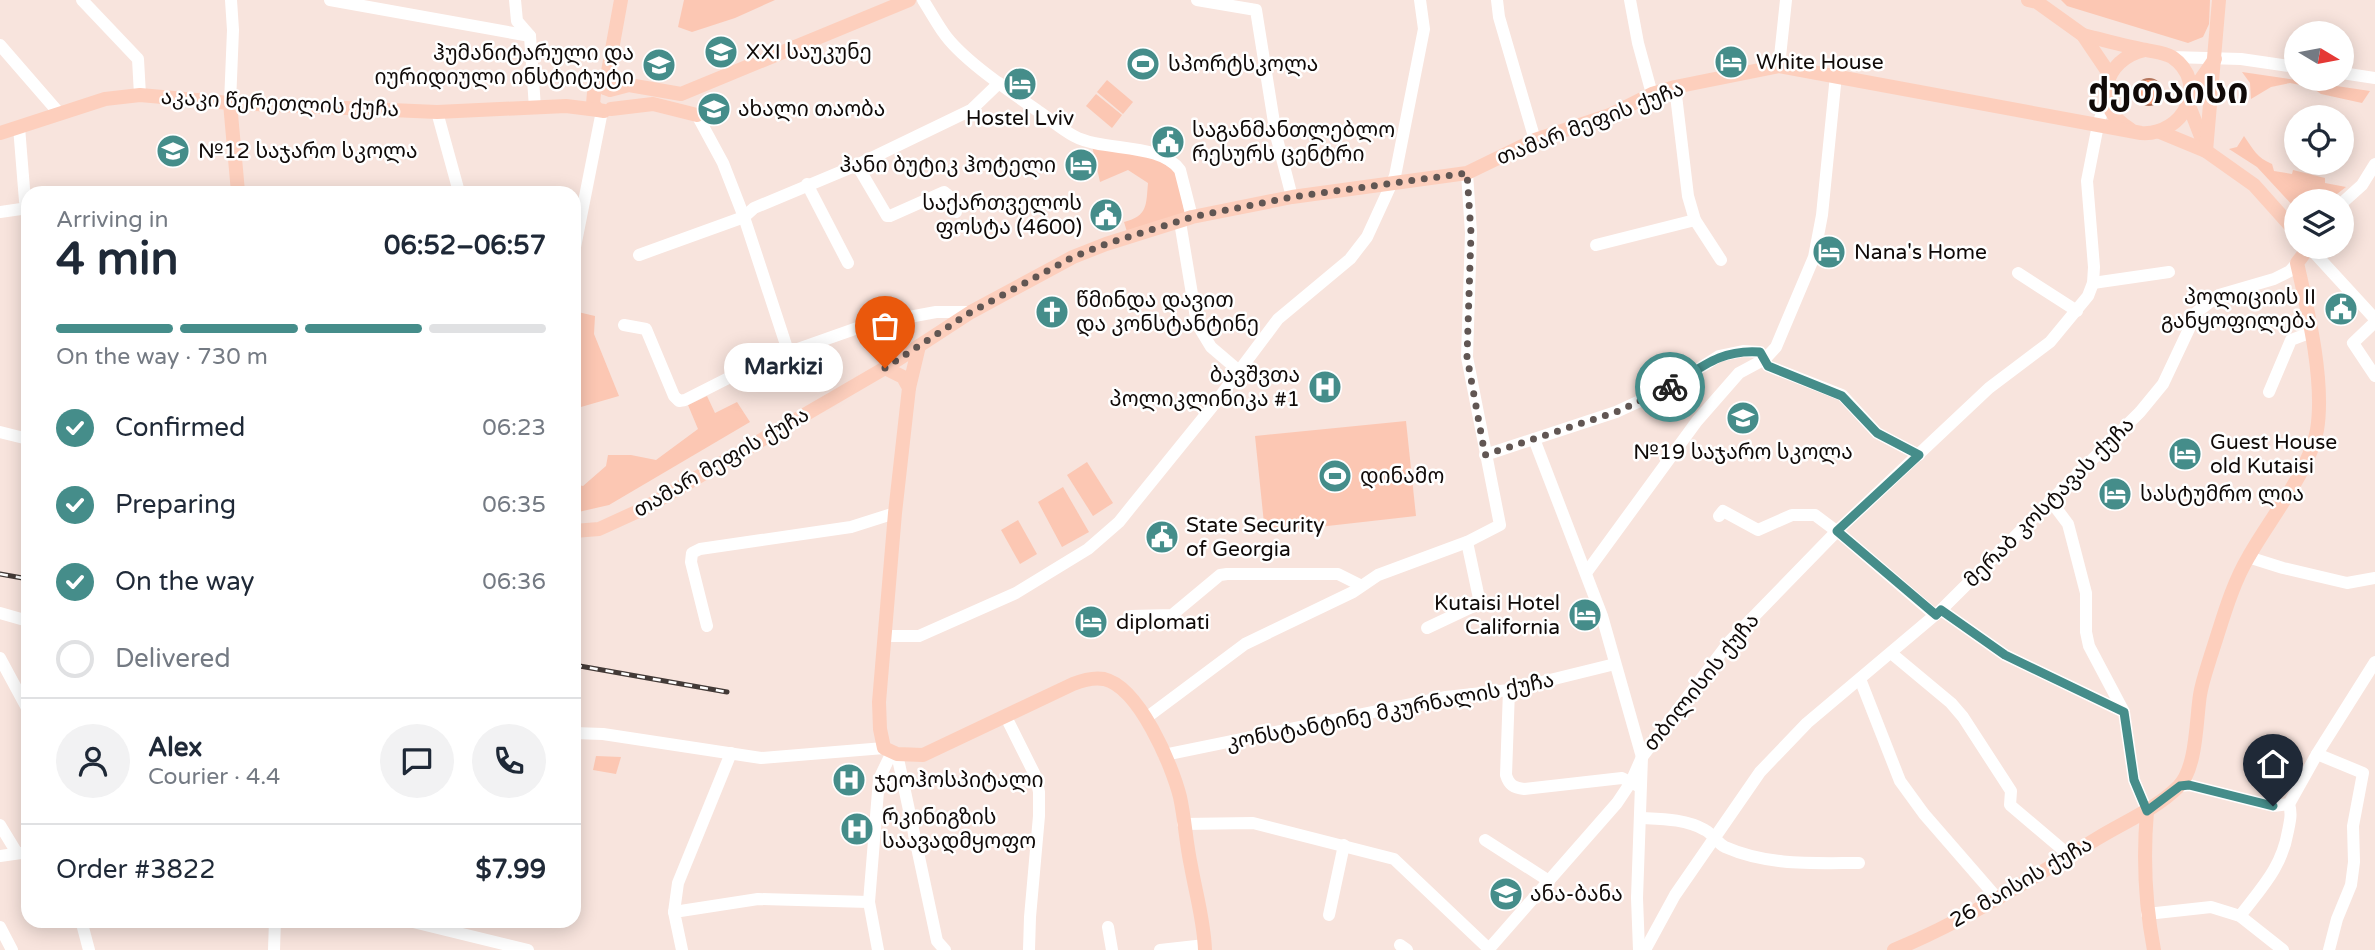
<!DOCTYPE html>
<html lang="en">
<head>
<meta charset="utf-8">
<style>
  :root { --surface:#fff; --page:#f2f2f3; --text:#1f2937; --muted:#747a83; --line:#e0e1e3; --accent:#458d8a }
  body { margin:0; font-family:"Varela Round","Noto Sans Georgian",sans-serif; background:var(--page); color:var(--text); height:100vh; display:flex; flex-direction:column; font-size:26px; white-space:nowrap }
  * { box-sizing:border-box; margin:0 }
  p { font-size:23px; color:var(--muted) }
  .icon { flex:none; width:38px; height:38px; fill:none; stroke:currentColor; stroke-width:2; stroke-linecap:round; stroke-linejoin:round }
  .map { position:relative; flex:1; overflow:hidden }
  .side { position:absolute; left:21px; top:186px; width:560px; height:742px; display:flex; flex-direction:column; background:var(--surface); border-radius:21px; box-shadow:0 4px 18px #0003 }
  .side>* { flex:none }
  .needle { width:46px; rotate:100deg }
  .controls { position:absolute; left:2284px; top:21px; display:grid; gap:14px }
  .controls a { display:grid; place-items:center; width:70px; height:70px; border-radius:50%; background:var(--surface); box-shadow:0 4px 18px #0003; font-size:35px }
  .pin { position:absolute; display:grid; place-items:center; width:60px; height:60px; color:#fff; margin:-72px -30px; border-radius:50% 50% 50% 0; rotate:-45deg; box-shadow:0 0 7px #0007 }
  .pin .icon { rotate:45deg }
  .courier { position:absolute; display:grid; place-items:center; width:70px; height:70px; margin:-35px; border:5px solid #458d8a; border-radius:50%; background:#fff; color:#222; box-shadow:0 2px 9px #0007 }
  .bubble { position:absolute; height:49px; border-radius:24px; background:var(--surface); box-shadow:0 4px 18px #0003; font-size:23px; font-weight:700; line-height:49px; text-align:center }
  .overview em { font-style:normal; font-weight:700 }
  .overview div { display:flex; flex-direction:column-reverse }
  .overview { display:flex; align-items:center; justify-content:space-between; height:119px; padding:0 35px }
  h1 { font-size:46px; font-weight:700; line-height:52px }
  .bar { display:grid; grid-template-columns:repeat(4,1fr); gap:10px 7px; align-content:center; height:84px; padding:0 35px }
  .bar i { height:9px; border-radius:5px; background:var(--line) }
  .bar .active { background:var(--accent) }
  .bar p { grid-column:span 4 }
  .line { display:flex; align-items:center; gap:18px; padding:0 35px; border-top:2px solid var(--line) }
  .line div { flex:1 }
  .round { display:grid; place-items:center; flex:none; width:74px; height:74px; border-radius:37px; background:var(--page) }
  ol { padding:0 35px; list-style:none }
  li { display:flex; align-items:center; gap:21px; height:77px }
  li p { margin-inline-start:auto }
  li .icon { padding:7px; border-radius:50%; background:var(--accent); color:#fff; stroke-width:4 }
  li:last-child { color:var(--muted) }
  li i { width:38px; height:38px; border:4px solid var(--line); border-radius:50% }
  .map>svg:first-child { display:block }
  .green { fill:#fcc7b3 }
  .water { fill:#fba380; stroke:#b4755c; stroke-width:2 }
  .lines { fill:none; stroke-linecap:round; stroke-linejoin:round }
  .minor { stroke:#fff; stroke-width:12 }
  .major { stroke:#fdcfbd; stroke-width:14 }
  .rail-casing { stroke:#433a37; stroke-width:5 }
  .rail { stroke:#fff; stroke-width:2.5; stroke-dasharray:8; stroke-linecap:butt }
  .done { stroke:#615653; stroke-width:7; stroke-dasharray:0 12.6 }
  .route { stroke:#458d8a; stroke-width:9 }
  .labels { text-anchor:middle; stroke-width:5; stroke-linejoin:round; paint-order:stroke }
  .poi-label { font-size:21px; fill:#100a08; stroke:#fff; text-anchor:start }
  .street-label { font-size:21px; fill:#100a08; stroke:#fff }
  .town-label { font-size:35px; font-weight:bold; fill:#100a08; stroke:#fff }
</style>
</head>
<body>
<div class="map">
<svg width="2375" height="950" viewBox="0 0 2375 950">
  <rect width="100%" height="100%" fill="#f8e4dd"/>
  <g class="green">
    <path d="M684 0H775L735 18 692 32 678 27Z"/>
    <path d="M2061 0H2210L2209 24 2203 37 2188 43 2067 6Z"/>
    <path d="M2242 72 2370 91 2362 103 2321 94 2311 87 2290 83 2271 87 2251 99 2250 83Z"/>
    <path d="M1107 80 1133 102 1123 114 1097 92Z"/>
    <path d="M1096 94 1122 115 1112 128 1086 106Z"/>
    <path d="M2244 136C2253 149 2257 158 2272 164L2274 171 2292 174 2293 170 2325 178V183L2346 187 2328 201H2296V209L2257 167 2229 149 2237 147Z"/>
    <path d="M1092 146 1153 157 1177 172 1185 216 1127 232 1124 222C1148 216 1146 205 1148 183L1128 170 1100 182Z"/>
    <path d="M578 312 595 316 594 334 619 396 574 409V330Z"/>
    <path d="M707 396 715 413 737 402 750 422 609 505 574 513V484L583 486 606 466 608 455H631L656 460 698 429 688 405Z"/>
    <path d="M1406 421 1416 516 1265 533 1255 436Z"/>
    <path d="M1087 462 1113 503 1093 516 1067 475Z"/>
    <path d="M1063 487 1089 532 1062 547 1038 502Z"/>
    <path d="M1018 520 1037 554 1020 564 1001 530Z"/>
    <path d="M596 756 621 757 616 774 593 770Z"/>
  </g>
  <circle class="water" cx="2149" cy="92" r="13"/>
  <g class="lines">
    <g class="minor">
      <path d="M82 0 138 59 140 95"/>
      <path d="M330 0 530 36"/>
      <path d="M515 0 517 21 530 36 535 108"/>
      <path d="M923 0C930 11 936 22 943 32 961 59 1011 92 1038 111 1050 119 1061 129 1074 136 1103 152 1160 142 1180 170L1192 217"/>
      <path d="M1197 0 1256 10 1276 135 1292 197"/>
      <path d="M1497 0 1499 17 1535 140"/>
      <path d="M1630 0 1638 43 1652 94"/>
      <path d="M0 45 59 113"/>
      <path d="M2171 57 2241 59 2296 67"/>
      <path d="M1779 66 1786 0"/>
      <path d="M2342 73 2375 78"/>
      <path d="M1675 87 1688 196 1695 220 1721 260"/>
      <path d="M230 103 233 30 231 0"/>
      <path d="M437 112 459 192"/>
      <path d="M697 115 723 163 744 217 788 351"/>
      <path d="M19 127 25 201 28 208"/>
      <path d="M857 165 887 216H890L944 192 949 196 956 212"/>
      <path d="M807 184 848 263"/>
      <path d="M2342 203 2362 185 2375 164"/>
      <path d="M0 212 28 208"/>
      <path d="M1180 222 1197 324 1211 347 1238 370"/>
      <path d="M1596 245 1695 220"/>
      <path d="M2309 247 2375 319"/>
      <path d="M574 252 602 111"/>
      <path d="M639 255 744 217 754 208 857 165 971 110 999 83"/>
      <path d="M2018 273 2077 311"/>
      <path d="M2093 283 2169 272"/>
      <path d="M2375 322 2353 343 2375 376"/>
      <path d="M624 325 646 329 674 396 679 401 685 400 758 363 866 325 936 312H971"/>
      <path d="M2269 392 2291 340 2312 332"/>
      <path d="M0 432 28 439"/>
      <path d="M1534 439 1602 616 1642 757 1637 898 1639 950"/>
      <path d="M1485 455 1616 412 1668 388 1719 356 1743 351 1760 352 1768 366 1842 395 1877 433 1919 455"/>
      <path d="M2050 500 2068 524 2073 543 2086 593V632L2089 646 2124 712"/>
      <path d="M1719 516 1723 511 1758 530 1792 515H1815L1843 536 1935 615"/>
      <path d="M2248 557 2283 568 2347 583 2375 578"/>
      <path d="M1586 573 1697 421 1739 373 1765 359 1776 347 1814 257 1822 215 1836 75"/>
      <path d="M1941 610 2005 655 2124 712 2134 780 2147 811"/>
      <path d="M0 613 28 621"/>
      <path d="M1131 616 1172 615 1220 575 1227 574H1338L1360 585"/>
      <path d="M707 626 691 562 692 553 700 549 851 527 895 513"/>
      <path d="M1427 628 1480 603 1467 542"/>
      <path d="M885 636H919L1016 593 1088 549 1119 522 1131 507 1212 407 1278 319 1350 259 1367 237 1395 176 1424 29 1420 0"/>
      <path d="M1891 653 1951 703 1963 717 2011 791 2010 805 2069 855"/>
      <path d="M0 658 28 710"/>
      <path d="M1860 679 1900 781 1924 814 1997 898"/>
      <path d="M1509 690 1506 775C1509 785 1514 788 1524 789L1622 778 1638 786"/>
      <path d="M1006 717 1036 777 1039 792V816L1030 917 1029 950"/>
      <path d="M1146 718 1245 644 1353 592 1378 575 1467 542 1500 525 1467 357 1471 233 1467 173"/>
      <path d="M574 733 603 734 761 758 884 748"/>
      <path d="M897 754 937 941 945 950"/>
      <path d="M2317 754 2363 773 2353 826 2354 862 2351 885 2337 919 2329 950"/>
      <path d="M1164 755 1446 697 1509 690 1615 664"/>
      <path d="M2180 786 2189 785 2273 806 2289 804 2317 754 2375 662"/>
      <path d="M1641 818C1662 819 1686 819 1705 830 1713 834 1718 844 1725 847 1768 866 1814 863 1859 863"/>
      <path d="M1183 824 1253 823 1394 859 1489 949"/>
      <path d="M0 825 17 853"/>
      <path d="M1485 840 1549 881"/>
      <path d="M0 856 28 852"/>
      <path d="M674 912 678 883 731 753"/>
      <path d="M2147 914 2211 907 2240 916 2283 950"/>
      <path d="M1329 915 1344 845"/>
      <path d="M2240 916C2262 887 2282 867 2288 831 2290 821 2292 814 2289 804"/>
      <path d="M81 920 89 950"/>
      <path d="M405 920 528 950"/>
      <path d="M0 927 12 950"/>
      <path d="M1108 927 1112 950"/>
      <path d="M1400 945 1407 950"/>
      <path d="M274 950 275 920"/>
      <path d="M682 950 674 912 758 899 869 902"/>
      <path d="M878 950 869 902 879 779 892 752"/>
      <path d="M1160 950 1205 945"/>
      <path d="M1488 950 1617 803 1631 782 1642 757 1730 641 1837 531 1989 388 2050 342 2088 296 2093 283 2094 267 2087 181 2098 125 2107 97"/>
      <path d="M1645 950 1675 895 1760 772 1807 723 1941 610 2140 412 2163 384 2197 312 2219 295 2274 279 2290 271 2297 263"/>
    </g>
    <g class="major">
      <path d="M2028 0 2037 2 2083 35 2110 75"/>
      <path d="M605 88 610 90 629 85 681 94 909 0"/>
      <path d="M605 88 621 0"/>
      <path d="M594 93 593 104 598 110 604 111"/>
      <path d="M2190 95 2215 59"/>
      <path d="M230 103 238 192"/>
      <path d="M2188 103 2205 147"/>
      <path d="M611 109 653 104 697 115"/>
      <path d="M2130 129C2091 107 2103 59 2145 50"/>
      <path d="M2160 132 2206 151 2254 185 2296 232"/>
      <path d="M0 133 105 99 140 95 230 103 437 112 566 106 598 110"/>
      <path d="M2206 151 2219 0"/>
      <path d="M885 368 903 377 909 388 895 513 879 702 880 729 884 748 897 754 923 755 1073 684C1083 680 1093 677 1104 679 1139 687 1172 765 1180 797 1185 820 1186 843 1191 866 1196 894 1204 921 1205 950"/>
      <path d="M909 388 919 346"/>
      <path d="M574 531 599 529 643 509 885 368 971 312 1073 257 1106 244 1192 217 1292 197 1467 173 1535 140 1610 115 1652 94 1675 87 1779 66 2141 133C2184 136 2210 83 2172 57 2163 52 2155 52 2146 50 2125 46 2104 40 2083 35"/>
      <path d="M2147 811C2143 858 2145 904 2154 950"/>
      <path d="M1894 950C1965 921 2032 878 2098 838 2124 822 2156 809 2178 787 2197 769 2196 720 2200 695 2202 682 2207 668 2211 655 2222 622 2231 586 2249 556 2269 520 2310 470 2317 430 2325 382 2308 311 2297 263L2309 247"/>
    </g>
    <defs>
      <g id="rail">
        <path d="M0 574 28 579"/>
        <path d="M574 665 727 692"/>
      </g>
    </defs>
    <use href="#rail" class="rail-casing"/>
    <use href="#rail" class="rail"/>
  </g>
  <g class="lines">
    <path class="done" d="M885 368 971 312 1073 257 1106 244 1192 217 1292 197 1467 173 1471 233 1467 357 1485 455 1616 412 1670 387"/>
    <path class="route" d="M1670 387C1702 367 1721 349 1760 352L1768 366 1842 396 1877 433 1919 455 1837 531 1936 615 1941 610 2005 655 2124 712 2134 780 2147 811 2180 786 2189 785 2273 806"/>
  </g>
  <defs>
    <symbol id="school-disc" viewBox="-11 -11 22 22"><circle r="9.5" fill="#458d8a" stroke="#fff"/><path d="M0-5L7-2L0 1L-7-2ZM-4 1L0 2.5L4 1V4Q0 6-4 4Z" fill="#fff"/></symbol>
    <symbol id="hotel-disc" viewBox="-11 -11 22 22"><circle r="9.5" fill="#458d8a" stroke="#fff"/><path d="M-6-4.5h1.5V1H6V5H4.5V3h-9V5H-6ZM-4 0a1.8 1.8 0 1 1 3.6 0ZM.5 0V-2.5h3Q6-2.5 6 0Z" fill="#fff"/></symbol>
    <symbol id="stadium-disc" viewBox="-11 -11 22 22"><circle r="9.5" fill="#458d8a" stroke="#fff"/><path d="M0-5a6.5 5 0 1 0 0 10a6.5 5 0 1 0 0-10ZM-3.5-1.8h7v3.6h-7Z" fill="#fff"/></symbol>
    <symbol id="university-disc" viewBox="-11 -11 22 22"><circle r="9.5" fill="#458d8a" stroke="#fff"/><path d="M0-5L7-2L0 1L-7-2ZM-4 1L0 2.5L4 1V4Q0 6-4 4Z" fill="#fff"/></symbol>
    <symbol id="civic-disc" viewBox="-11 -11 22 22"><circle r="9.5" fill="#458d8a" stroke="#fff"/><path d="M-.6-6.5H3V-4.5H.6V-3L4-1V1h2V6H-6V1h2V-1L-.6-3ZM-1.2 2.5V6h2.4V2.5Z" fill="#fff"/></symbol>
    <symbol id="church-disc" viewBox="-11 -11 22 22"><circle r="9.5" fill="#458d8a" stroke="#fff"/><path d="M-1.2-6h2.4v3.5h3.3v2.4h-3.3V6h-2.4V-.1h-3.3v-2.4h3.3Z" fill="#fff"/></symbol>
    <symbol id="hospital-disc" viewBox="-11 -11 22 22"><circle r="9.5" fill="#458d8a" stroke="#fff"/><path d="M-5-5h3v3.5h4V-5h3V5h-3V1.5h-4V5h-3Z" fill="#fff"/></symbol>
  </defs>
  <g fill-rule="evenodd">
    <use href="#school-disc" x="702" y="33" width="38" height="38"/>
    <use href="#hotel-disc" x="1712" y="43" width="38" height="38"/>
    <use href="#stadium-disc" x="1124" y="45" width="38" height="38"/>
    <use href="#university-disc" x="640" y="46" width="38" height="38"/>
    <use href="#hotel-disc" x="1001" y="65" width="38" height="38"/>
    <use href="#university-disc" x="695" y="90" width="38" height="38"/>
    <use href="#civic-disc" x="1149" y="123" width="38" height="38"/>
    <use href="#school-disc" x="154" y="132" width="38" height="38"/>
    <use href="#hotel-disc" x="1062" y="146" width="38" height="38"/>
    <use href="#civic-disc" x="1087" y="196" width="38" height="38"/>
    <use href="#hotel-disc" x="1810" y="233" width="38" height="38"/>
    <use href="#civic-disc" x="2322" y="290" width="38" height="38"/>
    <use href="#church-disc" x="1033" y="293" width="38" height="38"/>
    <use href="#hospital-disc" x="1306" y="368" width="38" height="38"/>
    <use href="#school-disc" x="1724" y="399" width="38" height="38"/>
    <use href="#hotel-disc" x="2166" y="435" width="38" height="38"/>
    <use href="#stadium-disc" x="1316" y="457" width="38" height="38"/>
    <use href="#hotel-disc" x="2096" y="475" width="38" height="38"/>
    <use href="#civic-disc" x="1143" y="518" width="38" height="38"/>
    <use href="#hotel-disc" x="1566" y="596" width="38" height="38"/>
    <use href="#hotel-disc" x="1072" y="603" width="38" height="38"/>
    <use href="#hospital-disc" x="830" y="761" width="38" height="38"/>
    <use href="#hospital-disc" x="838" y="810" width="38" height="38"/>
    <use href="#school-disc" x="1487" y="875" width="38" height="38"/>
  </g>
  <g class="labels">
    <g class="poi-label">
      <text x="746" y="59">XXI საუკუნე</text>
      <text x="634" y="60" text-anchor="end">ჰუმანიტარული და<tspan x="634" dy="24">იურიდიული ინსტიტუტი</tspan></text>
      <text x="1756" y="69">White House</text>
      <text x="1168" y="71">სპორტსკოლა</text>
      <text x="738" y="116">ახალი თაობა</text>
      <text x="1020" y="125" text-anchor="middle">Hostel Lviv</text>
      <text x="1192" y="137">საგანმანთლებლო<tspan x="1192" dy="24">რესურს ცენტრი</tspan></text>
      <text x="198" y="158">№12 საჯარო სკოლა</text>
      <text x="1056" y="172" text-anchor="end">ჰანი ბუტიკ ჰოტელი</text>
      <text x="1082" y="210" text-anchor="end">საქართველოს<tspan x="1082" dy="24">ფოსტა (4600)</tspan></text>
      <text x="1854" y="259">Nana's Home</text>
      <text x="2316" y="304" text-anchor="end">პოლიციის II<tspan x="2316" dy="24">განყოფილება</tspan></text>
      <text x="1076" y="307">წმინდა დავით<tspan x="1076" dy="24">და კონსტანტინე</tspan></text>
      <text x="1300" y="382" text-anchor="end">ბავშვთა<tspan x="1300" dy="24">პოლიკლინიკა #1</tspan></text>
      <text x="2210" y="449">Guest House<tspan x="2210" dy="24">old Kutaisi</tspan></text>
      <text x="1743" y="459" text-anchor="middle">№19 საჯარო სკოლა</text>
      <text x="1360" y="483">დინამო</text>
      <text x="2140" y="501">სასტუმრო ლია</text>
      <text x="1186" y="532">State Security<tspan x="1186" dy="24">of Georgia</tspan></text>
      <text x="1560" y="610" text-anchor="end">Kutaisi Hotel<tspan x="1560" dy="24">California</tspan></text>
      <text x="1116" y="629">diplomati</text>
      <text x="874" y="787">ჯეოჰოსპიტალი</text>
      <text x="882" y="824">რკინიგზის<tspan x="882" dy="24">საავადმყოფო</tspan></text>
      <text x="1530" y="901">ანა-ბანა</text>
    </g>
    <g class="street-label">
      <text transform="translate(280 103) rotate(3)" y="7">აკაკი წერეთლის ქუჩა</text>
      <text transform="translate(1590 123) rotate(-21)" y="7">თამარ მეფის ქუჩა</text>
      <text transform="translate(721 462) rotate(-30)" y="7">თამარ მეფის ქუჩა</text>
      <text transform="translate(2049 502) rotate(-45)" y="7">მერაბ კოსტავას ქუჩა</text>
      <text transform="translate(1701 682) rotate(-51)" y="7">თბილისის ქუჩა</text>
      <text transform="translate(1390 711) rotate(-11)" y="7">კონსტანტინე მკურნალის ქუჩა</text>
      <text transform="translate(2021 882) rotate(-30)" y="7">26 მაისის ქუჩა</text>
    </g>
    <g class="town-label">
      <text x="2168" y="103">ქუთაისი</text>
    </g>
  </g>
</svg>
<div class="controls">
<a><svg class="needle" viewBox="-14 -14 28 28"><path d="M0-13l5 13h-10z" fill="#e53935"/><path d="M0 13l5-13h-10z" fill="#747a83"/></svg></a>
<a><svg class="icon" aria-label="locate" viewBox="0 0 24 24"><circle cx="12" cy="12" r="6"/><path d="M12 2v4M12 18v4M2 12h4M18 12h4"/></svg></a>
<a><svg class="icon" aria-label="layers" viewBox="0 0 24 24"><path d="M12 4l9 5-9 5-9-5zM3 14l9 5 9-5"/></svg></a>
</div>
<div class="pin" style="left:885px;top:368px;background:#ea580c"><svg class="icon" aria-label="bag" viewBox="0 0 24 24"><path d="M5 8h14l-1 12H6zM9 8a3 3 0 0 1 6 0"/></svg></div>
<div class="pin" style="left:2273px;top:806px;background:#1f2937"><svg class="icon" aria-label="home" viewBox="0 0 24 24"><path d="M3 11l9-7 9 7M6 9v11h12V9"/></svg></div>
<div class="courier" style="left:1670px;top:387px"><svg class="icon" aria-label="bike" viewBox="0 0 24 24"><circle cx="6" cy="16" r="4"/><circle cx="18" cy="16" r="4"/><path d="M6 16l4-8h5l3 8M10 8l3 8H6M13 5h3"/></svg></div>
<div class="bubble" style="left:724px;top:343px;width:119px">Markizi</div>
<section class="side">
<div class="overview"><div><h1>4 min</h1><p>Arriving in</p></div><em>06:52–06:57</em></div>
<div class="bar"><i class="active"></i><i class="active"></i><i class="active"></i><i></i><p>On the way · 730 m</p></div>
<ol>
<li><svg class="icon" aria-label="check" viewBox="0 0 24 24"><path d="M5 12l5 5 9-10"/></svg>Confirmed<p>06:23</p></li>
<li><svg class="icon" aria-label="check" viewBox="0 0 24 24"><path d="M5 12l5 5 9-10"/></svg>Preparing<p>06:35</p></li>
<li><svg class="icon" aria-label="check" viewBox="0 0 24 24"><path d="M5 12l5 5 9-10"/></svg>On the way<p>06:36</p></li>
<li><i></i>Delivered</li>
</ol>
<div class="line" style="height:126px"><a class="round"><svg class="icon" aria-label="person" viewBox="0 0 24 24"><circle cx="12" cy="8" r="4"/><path d="M4 21q1-7 8-7t8 7"/></svg></a><div><b>Alex</b><p>Courier · 4.4</p></div><a class="round"><svg class="icon" aria-label="chat" viewBox="0 0 24 24"><path d="M4 5h16v11H9l-5 4z"/></svg></a><a class="round"><svg class="icon" aria-label="phone" viewBox="0 0 24 24"><path d="M5 4h4l2 5-3 2q2 4 5 5l2-3 5 2v4C11 20 4 13 5 4z"/></svg></a></div>
<div class="line" style="height:91px"><div>Order #3822</div><b>$7.99</b></div>
</section>
</div>
</body>
</html>
